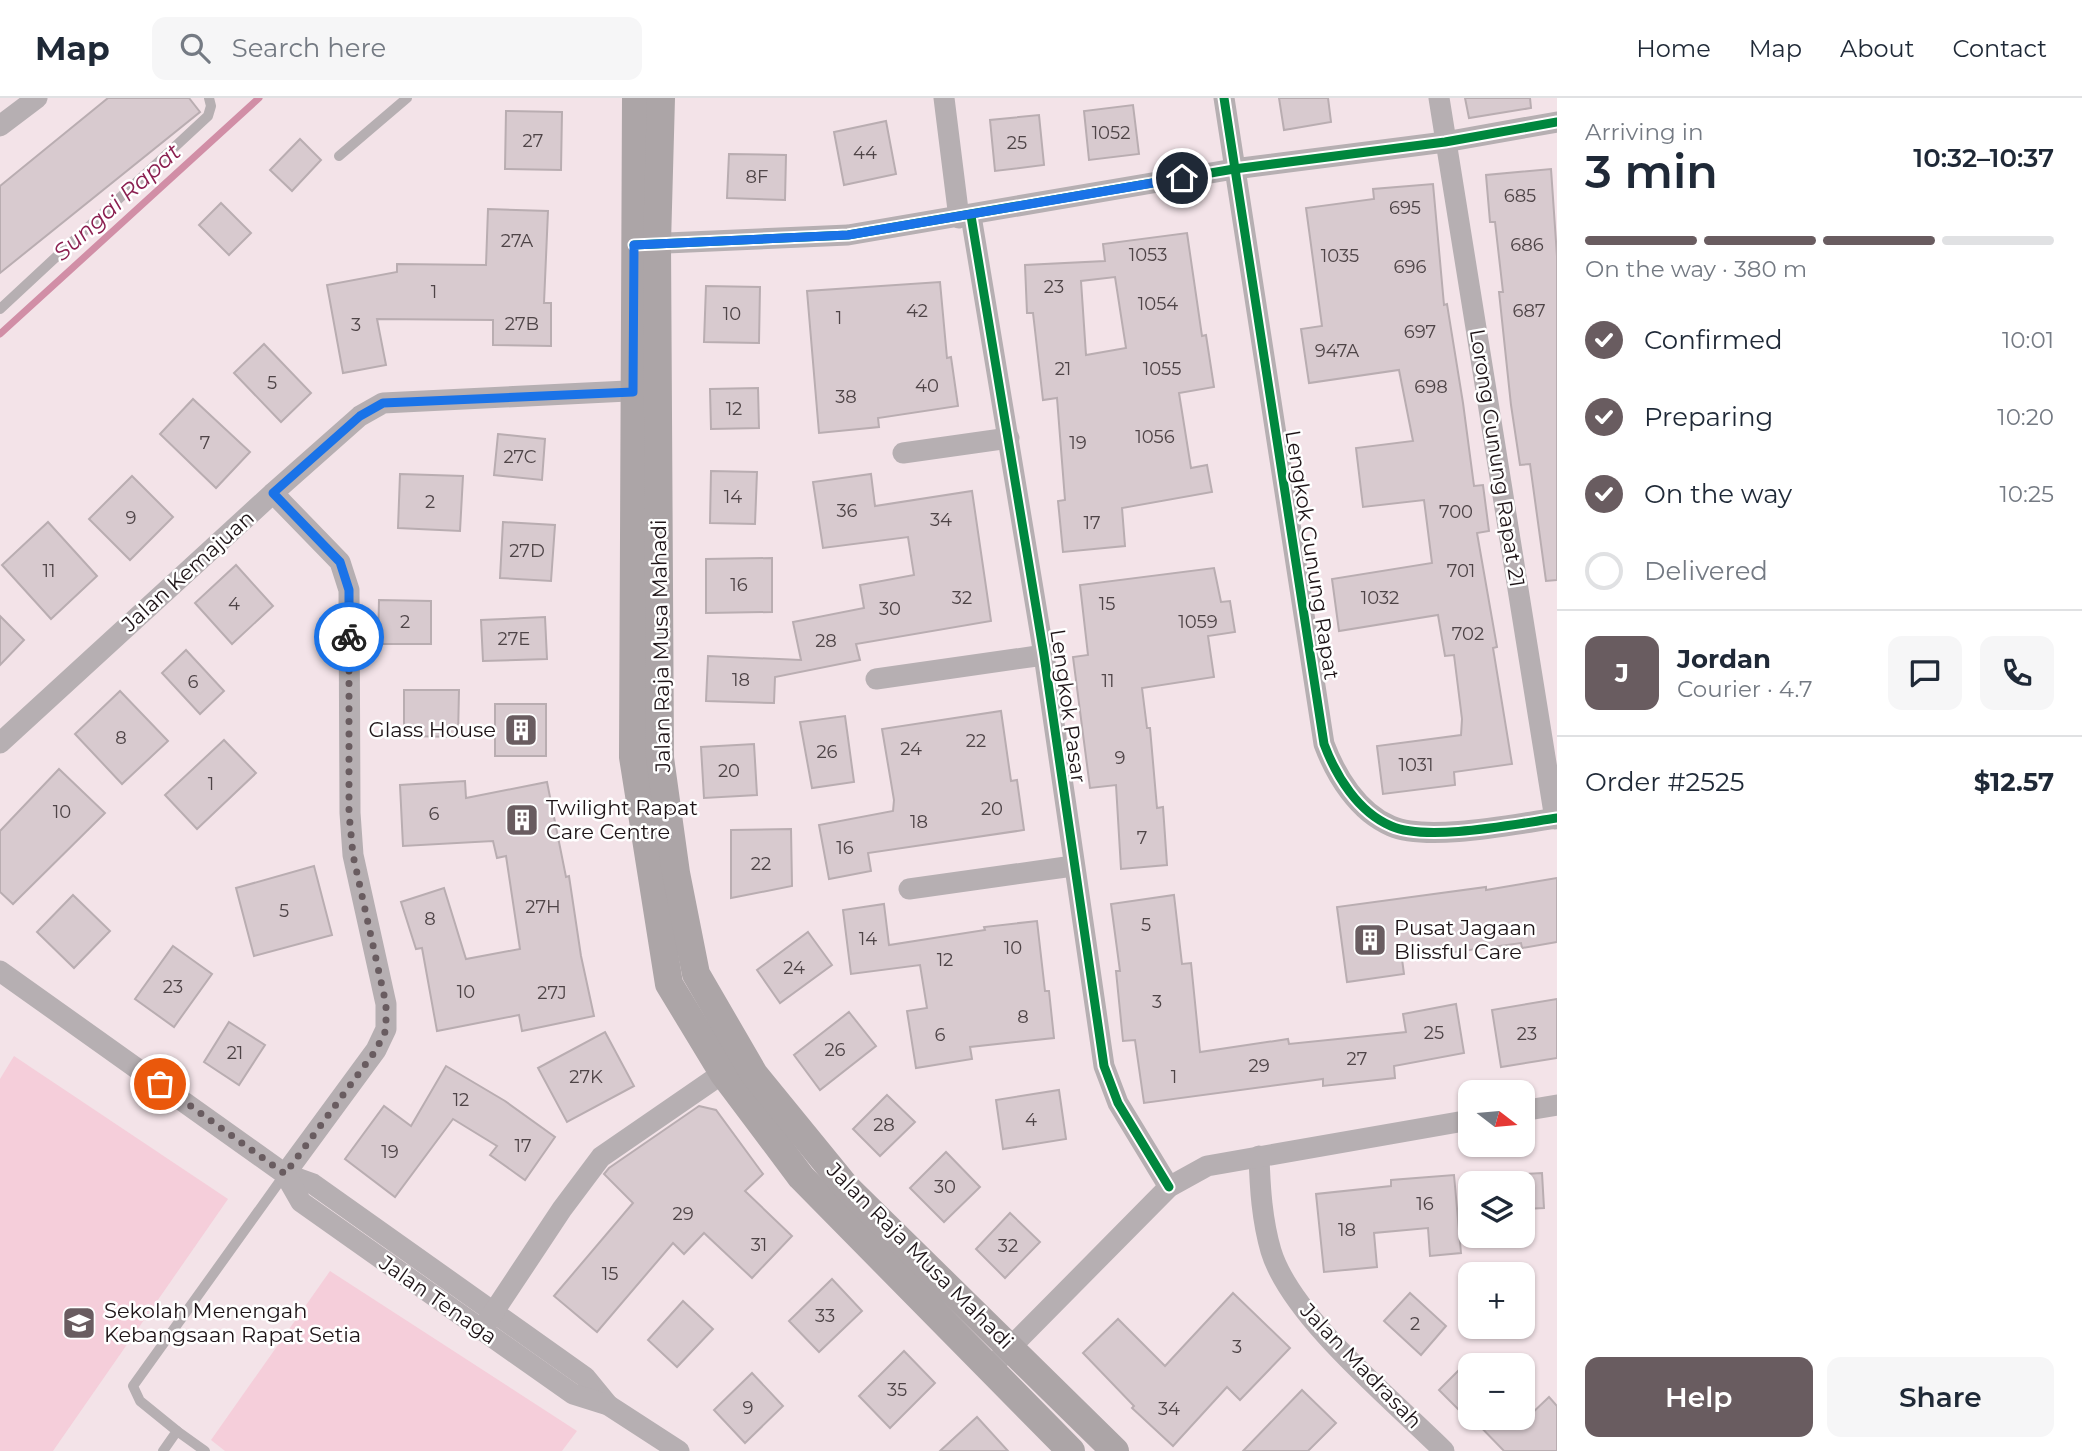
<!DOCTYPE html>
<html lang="en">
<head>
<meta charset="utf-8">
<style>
  :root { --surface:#fff; --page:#f6f6f7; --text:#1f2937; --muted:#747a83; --line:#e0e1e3; --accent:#695c60 }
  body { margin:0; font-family:Montserrat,sans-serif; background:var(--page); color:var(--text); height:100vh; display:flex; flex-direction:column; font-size:26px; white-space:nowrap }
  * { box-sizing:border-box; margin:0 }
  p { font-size:23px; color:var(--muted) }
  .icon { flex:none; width:38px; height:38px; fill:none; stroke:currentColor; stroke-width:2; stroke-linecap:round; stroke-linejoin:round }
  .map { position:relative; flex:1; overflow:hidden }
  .side { display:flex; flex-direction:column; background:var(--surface); width:525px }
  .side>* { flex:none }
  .needle { width:46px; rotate:106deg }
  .controls { position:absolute; left:1458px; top:982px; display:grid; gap:14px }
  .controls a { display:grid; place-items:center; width:77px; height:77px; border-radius:14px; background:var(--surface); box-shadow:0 2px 5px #0004; font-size:35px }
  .pin { position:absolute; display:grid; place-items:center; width:60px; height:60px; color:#fff; margin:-30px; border:4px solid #fff; border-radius:50%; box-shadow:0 2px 7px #0007 }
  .courier { position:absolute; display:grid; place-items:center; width:70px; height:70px; margin:-35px; border:5px solid #1a73e8; border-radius:50%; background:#fff; color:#222; box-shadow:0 2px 9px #0007 }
  .head em { font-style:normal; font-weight:600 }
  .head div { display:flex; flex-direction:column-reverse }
  .head { display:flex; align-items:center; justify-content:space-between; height:119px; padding:0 28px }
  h1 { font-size:46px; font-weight:600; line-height:52px }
  .bar { display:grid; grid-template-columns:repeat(4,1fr); gap:10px 7px; align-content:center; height:84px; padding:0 28px }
  .bar i { height:9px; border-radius:5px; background:var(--line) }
  .bar .active { background:var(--accent) }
  .bar p { grid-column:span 4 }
  .line { display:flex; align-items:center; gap:18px; padding:0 28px; border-top:2px solid var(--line) }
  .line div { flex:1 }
  .round { display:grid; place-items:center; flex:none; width:74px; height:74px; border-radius:14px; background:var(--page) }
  ol { padding:0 28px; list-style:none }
  li { display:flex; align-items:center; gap:21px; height:77px }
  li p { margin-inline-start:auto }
  li .icon { padding:7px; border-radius:50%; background:var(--accent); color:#fff; stroke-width:4 }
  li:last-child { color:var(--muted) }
  li i { width:38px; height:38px; border:4px solid var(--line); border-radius:50% }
  .cta { display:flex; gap:14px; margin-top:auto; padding:14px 28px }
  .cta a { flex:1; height:80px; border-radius:14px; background:var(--accent); color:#fff; font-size:28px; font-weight:600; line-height:80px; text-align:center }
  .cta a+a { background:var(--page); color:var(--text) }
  header { display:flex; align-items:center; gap:42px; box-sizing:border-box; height:98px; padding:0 35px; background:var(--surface); border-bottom:2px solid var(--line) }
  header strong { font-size:33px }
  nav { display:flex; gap:38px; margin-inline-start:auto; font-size:24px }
  .search { width:490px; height:63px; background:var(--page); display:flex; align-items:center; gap:18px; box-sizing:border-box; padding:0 24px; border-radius:14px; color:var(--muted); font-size:26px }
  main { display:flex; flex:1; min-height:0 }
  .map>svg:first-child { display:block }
  .pitch { fill:#f5ceda }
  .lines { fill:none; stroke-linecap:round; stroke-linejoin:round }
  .stream { stroke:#d18ea6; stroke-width:7 }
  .building { fill:#d8cacf; stroke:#b9adb1; stroke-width:2; fill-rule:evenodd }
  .lane { stroke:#b6afb2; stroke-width:10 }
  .street { stroke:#b6afb2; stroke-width:21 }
  .secondary { stroke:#aca5a7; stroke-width:28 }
  .cycleway-casing { stroke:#fff; stroke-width:13 }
  .cycleway { stroke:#00873e; stroke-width:9 }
  .done { stroke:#695c60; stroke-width:7; stroke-dasharray:0 12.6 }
  .route { stroke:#1a73e8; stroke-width:9 }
  .labels { text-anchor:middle; stroke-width:5; stroke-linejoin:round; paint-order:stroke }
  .number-label { font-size:18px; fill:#4e4447 }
  .street-label { font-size:21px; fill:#1e1417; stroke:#fff }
  .poi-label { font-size:21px; fill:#1e1417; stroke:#fff; text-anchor:start }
  .water-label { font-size:23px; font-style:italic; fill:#8b1f50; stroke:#fff }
</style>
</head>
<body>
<header>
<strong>Map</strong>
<div class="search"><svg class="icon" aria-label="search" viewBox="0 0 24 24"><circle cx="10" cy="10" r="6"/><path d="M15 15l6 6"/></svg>Search here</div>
<nav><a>Home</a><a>Map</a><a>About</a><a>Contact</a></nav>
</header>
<main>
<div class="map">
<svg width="1557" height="1353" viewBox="0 0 1557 1353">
  <rect width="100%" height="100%" fill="#f3e3e8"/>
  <g class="pitch">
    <path d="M14 958 228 1101 53 1353H0V981Z"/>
    <path d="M330 1173 577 1333 562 1353H225L211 1342Z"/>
  </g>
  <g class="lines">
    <path class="stream" d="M0 236 259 0"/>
  </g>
  <g class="building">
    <path d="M108 0H189L200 14 0 175V88Z"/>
    <path d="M1279 0H1328L1331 24 1284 32Z"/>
    <path d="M1465 0H1530L1531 10 1469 20Z"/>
    <path d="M1133 7 1139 56 1089 62 1084 13Z"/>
    <path d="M506 13 562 14 561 72 505 71Z"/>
    <path d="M1039 17 1044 67 995 73 990 22Z"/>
    <path d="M886 23 896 76 844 87 834 34Z"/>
    <path d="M300 41 321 62 292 93 270 72Z"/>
    <path d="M729 56 786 57 785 102 727 100Z"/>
    <path d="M1551 71 1557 158V482L1546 483 1530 366 1520 367 1511 307 1499 194H1503L1495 124H1490L1486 77Z"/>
    <path d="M1433 86 1444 207 1447 206 1463 305 1474 388 1483 387 1489 433 1477 435 1497 549 1493 550 1512 666 1454 674 1455 687 1383 696 1377 648 1461 637 1462 621 1454 557 1445 558 1438 517 1339 533 1332 481 1432 465 1424 402 1363 409 1356 350 1413 343 1399 272 1309 285 1301 231 1322 228 1306 110 1374 101 1373 91Z"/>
    <path d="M221 105 251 135 229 157 199 127Z"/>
    <path d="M488 111 548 113 544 205H551V248L493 247V222L377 221 386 267 343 275 327 187 397 174V166L486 167Z"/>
    <path d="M1187 135 1202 238 1206 237 1214 289 1179 295 1191 370 1207 367 1212 394 1122 410 1125 448 1063 454 1058 403 1065 402 1057 300 1043 302 1033 215H1027L1025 167 1105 163 1103 146ZM1115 179 1126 250 1086 257 1081 183Z"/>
    <path d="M940 184 947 260 951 259 958 308 878 320 879 329 819 335 807 193Z"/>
    <path d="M706 188 760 189 759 245 704 244Z"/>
    <path d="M264 246 311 295 281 324 234 275Z"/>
    <path d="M758 290 759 330 711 331 710 291Z"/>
    <path d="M193 301 250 354 216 390 160 336Z"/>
    <path d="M498 336 545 341 542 382 494 377Z"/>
    <path d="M711 373 757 374 755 426 710 425Z"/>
    <path d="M400 376 463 378 460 433 398 430Z"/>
    <path d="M871 376 875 408 972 393 991 523 856 546 860 562 775 579 774 605 706 603 708 558 801 562 793 524 864 510 860 487 914 477 908 439 823 450 813 384Z"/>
    <path d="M132 378 173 419 130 462 89 421Z"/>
    <path d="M48 424 97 478 51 521 2 467Z"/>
    <path d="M503 424 555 427 551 483 500 480Z"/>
    <path d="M772 460V514L706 515V461Z"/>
    <path d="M236 467 273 508 232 546 195 505Z"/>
    <path d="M1214 470 1221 504 1230 503 1235 534 1208 538 1214 579 1142 590 1147 630H1150L1157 710 1163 709 1167 767 1121 771 1116 687 1090 690 1073 559 1088 557 1080 487Z"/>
    <path d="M379 502 431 503V546H378Z"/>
    <path d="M0 518 24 542 0 567Z"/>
    <path d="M545 519 547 561 483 563 481 522Z"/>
    <path d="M186 552 224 593 200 616 162 575Z"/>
    <path d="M404 592H459L458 639 404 638Z"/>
    <path d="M120 593 168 643 122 686 75 636Z"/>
    <rect x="495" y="606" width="51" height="52"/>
    <path d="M1001 613 1011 683 1017 682 1024 732 868 755 871 773 829 781 819 727 893 713 894 702 882 631Z"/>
    <path d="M845 618 854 684 812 690 800 624Z"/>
    <path d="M224 642 256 675 197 731 165 697Z"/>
    <path d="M754 646 757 697 704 700 701 649Z"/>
    <path d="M59 671 105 715 13 806 0 794V733Z"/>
    <path d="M465 683 466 700 547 684 566 779 569 778 581 858 594 918 522 933 519 917 437 933 422 850 416 851 401 804 444 790 466 861 520 851 506 758 497 760 493 743 403 748 400 687Z"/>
    <path d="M791 731 792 788 731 800V732Z"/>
    <path d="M314 768 332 837 254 858 236 790Z"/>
    <path d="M1557 780V844L1522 850 1521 845 1402 861 1404 876 1347 884 1337 809 1486 789V792Z"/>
    <path d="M73 797 110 833 74 870 37 834Z"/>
    <path d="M1174 797 1182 866 1191 865 1200 954 1288 941 1289 946 1406 934 1403 916 1456 906 1464 955 1394 968 1395 980 1323 988V981L1144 1005 1135 942 1123 943 1116 873H1120L1111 806Z"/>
    <path d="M884 806 889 847 985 832 984 829 1037 823 1045 893H1049L1054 940 970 949 972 961 916 970 907 913 927 910 920 867 851 876 843 812Z"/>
    <path d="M808 834 832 867 780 905 757 872Z"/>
    <path d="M173 848 212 876 174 929 135 901Z"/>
    <path d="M1557 901V960L1501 969 1492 912Z"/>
    <path d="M849 914 876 948 820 992 794 957Z"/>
    <path d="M229 924 265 947 239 987 204 964Z"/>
    <path d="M605 934 634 988 567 1024 538 970Z"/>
    <path d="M446 968 505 1003 555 1039 525 1082 490 1057 497 1048 453 1021 395 1099 345 1061 384 1008 411 1028Z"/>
    <path d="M1059 992 1066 1041 1003 1051 996 1002Z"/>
    <path d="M887 997 915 1024 880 1058 853 1031Z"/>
    <path d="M699 1008 716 1012 763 1076 745 1093 792 1138 752 1180 704 1135 684 1156 673 1145 597 1234 554 1198 633 1105 604 1076 609 1070Z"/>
    <path d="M946 1054 980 1089 944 1124 910 1090Z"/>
    <path d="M1542 1075 1544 1110 1522 1111V1076Z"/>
    <path d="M1454 1077 1461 1155 1430 1158 1428 1130 1374 1135 1377 1169 1324 1174 1316 1096 1391 1088V1082Z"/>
    <path d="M1010 1115 1040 1144 1005 1180 976 1151Z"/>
    <path d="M832 1181 862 1213 819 1254 789 1223Z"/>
    <path d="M1233 1195 1290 1250 1240 1302 1227 1289 1173 1348 1132 1310 1134 1308 1083 1255 1118 1221 1165 1268Z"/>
    <path d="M1410 1195 1446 1228 1421 1257 1384 1223Z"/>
    <path d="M683 1203 713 1231 677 1269 648 1242Z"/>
    <path d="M904 1253 935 1285 890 1330 859 1298Z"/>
    <path d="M1470 1261V1323L1439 1292Z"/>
    <path d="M752 1275 783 1308 745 1345 714 1312Z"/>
    <path d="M1302 1292 1336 1325 1308 1353H1243Z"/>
    <path d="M1549 1299 1557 1308V1353H1504L1472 1320H1527Z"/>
    <path d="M977 1319 1008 1353H940Z"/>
  </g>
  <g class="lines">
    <g class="lane">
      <path d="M339 58 407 0"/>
      <path d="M0 211 208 18 211 8 209 0"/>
      <path d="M177 1333 205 1353"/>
      <path d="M163 1353 177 1333 140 1303 133 1288 285 1076"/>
    </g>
    <g class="street">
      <path d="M944 0 959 120"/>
      <path d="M1224 0 1324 646C1336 678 1358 714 1391 728 1427 744 1516 726 1557 720"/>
      <path d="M1439 0 1555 721"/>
      <path d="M0 28 37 0"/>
      <path d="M971 118 1044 557 1104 968 1118 1005 1169 1089"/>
      <path d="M644 146 848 137 1234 71 1445 44 1557 24"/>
      <path d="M903 355 1009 340"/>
      <path d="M273 395 340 464 349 492 350 715 353 757 386 906V931L376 952 285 1076"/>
      <path d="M876 581 1044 557"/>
      <path d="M0 645 273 395 360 318 383 305 648 292"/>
      <path d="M909 791 1073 768"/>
      <path d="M0 873 285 1076 313 1086 585 1279 608 1307"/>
      <path d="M1522 1013 1557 1007"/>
      <path d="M1259 1058C1260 1090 1262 1122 1271 1153 1291 1219 1394 1303 1444 1353"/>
      <path d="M285 1076 301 1104 573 1296 608 1307 679 1353"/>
      <path d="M487 1224 562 1111 601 1059 723 975"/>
      <path d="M1000 1260 1169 1089 1207 1068 1470 1022"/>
    </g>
    <g class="secondary">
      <path d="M636 0 633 659 669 886 723 975 801 1079 1071 1353"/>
      <path d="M661 0 657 145 660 660 676 775 696 876 754 976 847 1090 1115 1353"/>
    </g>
    <defs>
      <g id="cycleway">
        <path d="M1224 0 1324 646C1336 678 1358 714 1391 728 1427 744 1516 726 1557 720"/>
        <path d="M971 118 1044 557 1104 968 1118 1005 1169 1089"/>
        <path d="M634 147 848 137 1234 71 1445 44 1557 24"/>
      </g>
    </defs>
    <use href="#cycleway" class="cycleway-casing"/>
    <use href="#cycleway" class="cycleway"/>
  </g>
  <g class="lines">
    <path class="done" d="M160 986 285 1076 376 952 386 932V906L353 757 349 715V539"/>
    <path class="route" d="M349 539V492L340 464 273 395 360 318 383 305 633 294 634 147 848 137 1182 80"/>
  </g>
  <defs>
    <symbol id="building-square" viewBox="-11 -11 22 22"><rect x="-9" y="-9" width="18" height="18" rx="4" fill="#695c60" stroke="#fff"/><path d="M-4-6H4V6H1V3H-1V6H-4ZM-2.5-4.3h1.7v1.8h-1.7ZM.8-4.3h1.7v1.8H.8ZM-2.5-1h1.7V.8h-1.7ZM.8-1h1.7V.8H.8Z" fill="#fff"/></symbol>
    <symbol id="school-square" viewBox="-11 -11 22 22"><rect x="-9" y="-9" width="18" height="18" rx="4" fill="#695c60" stroke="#fff"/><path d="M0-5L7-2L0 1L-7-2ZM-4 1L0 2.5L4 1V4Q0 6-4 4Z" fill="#fff"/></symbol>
  </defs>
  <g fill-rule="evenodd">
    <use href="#building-square" x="502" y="613" width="38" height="38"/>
    <use href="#building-square" x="503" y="703" width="38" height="38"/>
    <use href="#building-square" x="1351" y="823" width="38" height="38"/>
    <use href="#school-square" x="60" y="1206" width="38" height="38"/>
  </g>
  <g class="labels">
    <g class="number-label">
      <text x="1111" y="41">1052</text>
      <text x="533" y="49">27</text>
      <text x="1017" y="51">25</text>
      <text x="865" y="61">44</text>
      <text x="757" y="85">8F</text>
      <text x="1520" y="104">685</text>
      <text x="1405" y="116">695</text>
      <text x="517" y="149">27A</text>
      <text x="1527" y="153">686</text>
      <text x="1148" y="163">1053</text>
      <text x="1340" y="164">1035</text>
      <text x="1410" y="175">696</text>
      <text x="1054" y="195">23</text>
      <text x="434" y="200">1</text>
      <text x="1158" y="212">1054</text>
      <text x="917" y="219">42</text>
      <text x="1529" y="219">687</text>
      <text x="732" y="222">10</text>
      <text x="839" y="226">1</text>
      <text x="522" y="232">27B</text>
      <text x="356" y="233">3</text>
      <text x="1420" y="240">697</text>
      <text x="1337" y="259">947A</text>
      <text x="1063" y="277">21</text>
      <text x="1162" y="277">1055</text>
      <text x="272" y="291">5</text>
      <text x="927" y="294">40</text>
      <text x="1431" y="295">698</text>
      <text x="846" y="305">38</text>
      <text x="734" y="317">12</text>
      <text x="1155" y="345">1056</text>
      <text x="205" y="351">7</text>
      <text x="1078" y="351">19</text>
      <text x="520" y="365">27C</text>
      <text x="733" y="405">14</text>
      <text x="430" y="410">2</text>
      <text x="847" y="419">36</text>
      <text x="1456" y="420">700</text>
      <text x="131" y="426">9</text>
      <text x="941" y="428">34</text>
      <text x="1092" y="431">17</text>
      <text x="527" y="459">27D</text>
      <text x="49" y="479">11</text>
      <text x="1461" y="479">701</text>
      <text x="739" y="493">16</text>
      <text x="962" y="506">32</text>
      <text x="1380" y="506">1032</text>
      <text x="234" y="512">4</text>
      <text x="1107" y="512">15</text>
      <text x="890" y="517">30</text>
      <text x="405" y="530">2</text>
      <text x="1198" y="530">1059</text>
      <text x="1468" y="542">702</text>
      <text x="514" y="547">27E</text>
      <text x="826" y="549">28</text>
      <text x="741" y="588">18</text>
      <text x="1108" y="589">11</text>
      <text x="193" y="590">6</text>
      <text x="121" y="646">8</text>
      <text x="976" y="649">22</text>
      <text x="911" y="657">24</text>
      <text x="827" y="660">26</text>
      <text x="1120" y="666">9</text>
      <text x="1416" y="673">1031</text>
      <text x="729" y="679">20</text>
      <text x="211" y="692">1</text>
      <text x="992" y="717">20</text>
      <text x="62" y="720">10</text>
      <text x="434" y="722">6</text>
      <text x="919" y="730">18</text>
      <text x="1142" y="746">7</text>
      <text x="845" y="756">16</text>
      <text x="761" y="772">22</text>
      <text x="543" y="815">27H</text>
      <text x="284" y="819">5</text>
      <text x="430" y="827">8</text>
      <text x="1146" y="833">5</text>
      <text x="868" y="847">14</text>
      <text x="1013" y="856">10</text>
      <text x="945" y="868">12</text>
      <text x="794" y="876">24</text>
      <text x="173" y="895">23</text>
      <text x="466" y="900">10</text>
      <text x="552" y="901">27J</text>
      <text x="1157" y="910">3</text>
      <text x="1023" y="925">8</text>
      <text x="1434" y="941">25</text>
      <text x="1527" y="942">23</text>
      <text x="940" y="943">6</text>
      <text x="835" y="958">26</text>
      <text x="235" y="961">21</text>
      <text x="1357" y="967">27</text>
      <text x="1259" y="974">29</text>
      <text x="586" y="985">27K</text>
      <text x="1174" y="985">1</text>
      <text x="461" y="1008">12</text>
      <text x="1031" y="1028">4</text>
      <text x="884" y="1033">28</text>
      <text x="523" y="1054">17</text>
      <text x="390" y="1060">19</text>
      <text x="945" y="1095">30</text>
      <text x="1425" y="1112">16</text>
      <text x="683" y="1122">29</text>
      <text x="1347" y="1138">18</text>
      <text x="759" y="1153">31</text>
      <text x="1008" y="1154">32</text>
      <text x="610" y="1182">15</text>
      <text x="825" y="1224">33</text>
      <text x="1415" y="1232">2</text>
      <text x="1237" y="1255">3</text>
      <text x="897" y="1298">35</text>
      <text x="748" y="1316">9</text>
      <text x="1169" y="1317">34</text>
    </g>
    <g class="street-label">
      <text transform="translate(1497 360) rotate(81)" y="7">Lorong Gunung Rapat 21</text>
      <text transform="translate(1312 457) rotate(81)" y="7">Lengkok Gunung Rapat</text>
      <text transform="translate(188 473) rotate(-42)" y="7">Jalan Kemajuan</text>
      <text transform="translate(661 548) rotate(-91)" y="7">Jalan Raja Musa Mahadi</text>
      <text transform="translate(1068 608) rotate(82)" y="7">Lengkok Pasar</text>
      <text transform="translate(920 1158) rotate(45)" y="7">Jalan Raja Musa Mahadi</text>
      <text transform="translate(438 1202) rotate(35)" y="7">Jalan Tenaga</text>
      <text transform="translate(1361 1268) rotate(46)" y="7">Jalan Madrasah</text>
    </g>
    <g class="poi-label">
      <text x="496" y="639" text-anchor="end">Glass House</text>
      <text x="546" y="717">Twilight Rapat<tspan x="546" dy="24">Care Centre</tspan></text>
      <text x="1394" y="837">Pusat Jagaan<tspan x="1394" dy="24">Blissful Care</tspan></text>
      <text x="104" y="1220">Sekolah Menengah<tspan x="104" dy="24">Kebangsaan Rapat Setia</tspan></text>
    </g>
    <g class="water-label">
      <text transform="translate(117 104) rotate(-42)" y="8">Sungai Rapat</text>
    </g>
  </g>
</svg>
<div class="controls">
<a><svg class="needle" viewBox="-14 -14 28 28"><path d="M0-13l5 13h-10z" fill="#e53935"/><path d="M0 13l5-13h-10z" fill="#747a83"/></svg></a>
<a><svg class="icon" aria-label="layers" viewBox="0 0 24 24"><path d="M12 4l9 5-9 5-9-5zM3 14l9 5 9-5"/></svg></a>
<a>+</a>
<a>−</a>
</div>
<div class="pin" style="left:160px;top:986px;background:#ea580c"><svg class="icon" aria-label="bag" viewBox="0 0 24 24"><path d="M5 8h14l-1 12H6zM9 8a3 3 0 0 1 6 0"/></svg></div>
<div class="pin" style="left:1182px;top:80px;background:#1f2937"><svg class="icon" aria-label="home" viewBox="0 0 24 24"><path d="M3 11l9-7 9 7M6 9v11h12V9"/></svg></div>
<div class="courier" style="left:349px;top:539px"><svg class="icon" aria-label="bike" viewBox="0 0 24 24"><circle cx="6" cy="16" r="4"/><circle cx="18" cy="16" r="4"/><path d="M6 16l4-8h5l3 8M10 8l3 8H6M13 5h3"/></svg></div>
</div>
<section class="side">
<div class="head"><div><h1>3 min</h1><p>Arriving in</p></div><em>10:32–10:37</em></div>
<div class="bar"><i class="active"></i><i class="active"></i><i class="active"></i><i></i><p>On the way · 380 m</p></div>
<ol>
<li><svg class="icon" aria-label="check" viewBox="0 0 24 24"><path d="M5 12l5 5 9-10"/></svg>Confirmed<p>10:01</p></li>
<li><svg class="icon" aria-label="check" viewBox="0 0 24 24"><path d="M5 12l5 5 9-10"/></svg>Preparing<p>10:20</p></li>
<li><svg class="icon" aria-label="check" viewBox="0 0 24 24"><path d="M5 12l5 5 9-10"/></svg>On the way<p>10:25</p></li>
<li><i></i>Delivered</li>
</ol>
<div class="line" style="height:126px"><b class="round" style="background:var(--accent);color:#fff">J</b><div><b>Jordan</b><p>Courier · 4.7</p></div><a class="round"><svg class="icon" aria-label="chat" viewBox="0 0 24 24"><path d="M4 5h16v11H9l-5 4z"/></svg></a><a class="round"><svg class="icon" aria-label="phone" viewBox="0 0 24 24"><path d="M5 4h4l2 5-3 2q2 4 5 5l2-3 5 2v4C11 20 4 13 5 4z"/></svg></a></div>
<div class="line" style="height:91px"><div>Order #2525</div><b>$12.57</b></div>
<div class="cta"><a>Help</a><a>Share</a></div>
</section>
</main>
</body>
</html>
